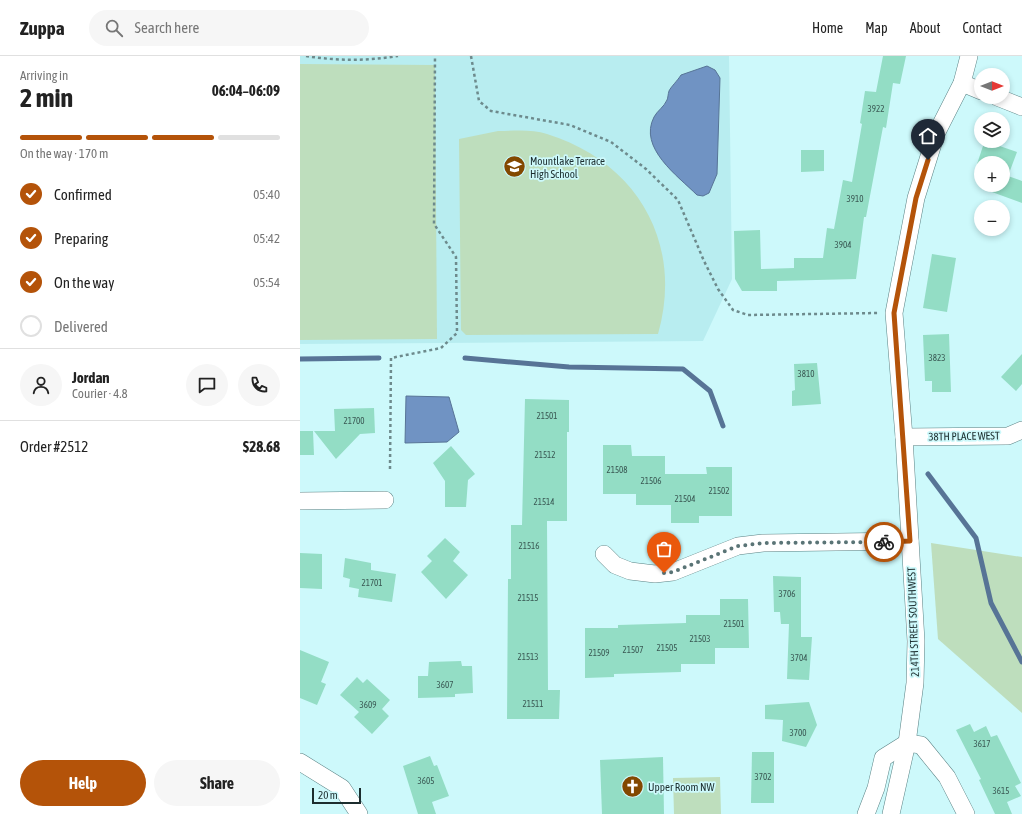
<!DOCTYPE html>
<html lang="en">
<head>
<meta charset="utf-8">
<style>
  :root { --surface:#fff; --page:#f6f6f6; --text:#222; --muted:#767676; --line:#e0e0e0; --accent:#b45309 }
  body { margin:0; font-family:"Asap Condensed",sans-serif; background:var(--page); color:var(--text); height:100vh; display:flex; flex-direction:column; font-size:15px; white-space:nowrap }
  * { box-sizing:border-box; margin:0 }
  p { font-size:13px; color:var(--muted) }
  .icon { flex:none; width:22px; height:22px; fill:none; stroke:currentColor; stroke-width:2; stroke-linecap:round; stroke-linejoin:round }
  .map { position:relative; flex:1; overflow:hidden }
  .sheet { display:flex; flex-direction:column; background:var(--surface); width:300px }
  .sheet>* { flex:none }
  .needle { width:26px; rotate:90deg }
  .buttons { position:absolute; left:674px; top:12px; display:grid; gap:8px }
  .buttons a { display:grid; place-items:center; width:36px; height:36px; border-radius:50%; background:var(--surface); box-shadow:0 2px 6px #0003; font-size:20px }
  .scale { position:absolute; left:12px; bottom:10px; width:49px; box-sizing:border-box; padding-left:4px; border:2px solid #1c2d2e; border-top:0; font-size:11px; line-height:14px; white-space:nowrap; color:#1c2d2e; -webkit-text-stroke:3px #cdf9fb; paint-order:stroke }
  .pin { position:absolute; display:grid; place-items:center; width:34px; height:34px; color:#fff; margin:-41px -17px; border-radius:50% 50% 50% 0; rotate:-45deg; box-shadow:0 0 4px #0007 }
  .pin .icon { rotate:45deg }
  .courier { position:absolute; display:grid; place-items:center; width:40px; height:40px; margin:-20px; border:3px solid #b45309; border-radius:50%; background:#fff; color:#222; box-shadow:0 1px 5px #0007 }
  .headline em { font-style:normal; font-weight:700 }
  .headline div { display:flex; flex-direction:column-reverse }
  .headline { display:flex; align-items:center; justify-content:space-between; height:68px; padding:0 20px }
  h1 { font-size:26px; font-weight:700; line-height:30px }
  .bar { display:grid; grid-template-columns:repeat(4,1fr); gap:6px 4px; align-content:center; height:48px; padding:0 20px }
  .bar i { height:5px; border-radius:3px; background:var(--line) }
  .bar .active { background:var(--accent) }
  .bar p { grid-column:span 4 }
  .line { display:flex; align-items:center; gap:10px; padding:0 20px; border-top:1px solid var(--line) }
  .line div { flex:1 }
  .round { display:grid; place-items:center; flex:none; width:42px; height:42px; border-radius:21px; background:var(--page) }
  ol { padding:0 20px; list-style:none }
  li { display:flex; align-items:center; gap:12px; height:44px }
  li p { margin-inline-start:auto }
  li .icon { padding:4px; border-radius:50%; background:var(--accent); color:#fff; stroke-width:4 }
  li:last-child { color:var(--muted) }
  li i { width:22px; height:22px; border:2px solid var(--line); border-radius:50% }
  .button { display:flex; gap:8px; margin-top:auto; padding:8px 20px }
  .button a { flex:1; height:46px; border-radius:24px; background:var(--accent); color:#fff; font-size:16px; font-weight:700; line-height:46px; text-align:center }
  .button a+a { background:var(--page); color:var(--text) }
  header { display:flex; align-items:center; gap:24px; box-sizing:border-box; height:56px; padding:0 20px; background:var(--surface); border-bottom:1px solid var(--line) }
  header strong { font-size:19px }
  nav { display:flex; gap:22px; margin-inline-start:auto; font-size:14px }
  .search { width:280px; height:36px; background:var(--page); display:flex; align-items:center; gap:10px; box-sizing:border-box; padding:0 14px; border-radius:22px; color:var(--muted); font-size:15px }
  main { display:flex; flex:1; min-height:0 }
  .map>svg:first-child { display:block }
  .built { fill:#b8edf0 }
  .green { fill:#bedebd }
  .water { fill:#7093c3; stroke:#577496 }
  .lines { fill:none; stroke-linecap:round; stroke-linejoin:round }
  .stream { stroke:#577496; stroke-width:5 }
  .building { fill:#93ddc5 }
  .minor-casing { stroke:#5a8284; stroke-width:18 }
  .path { stroke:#6d8a8c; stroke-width:2.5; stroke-dasharray:3 3; stroke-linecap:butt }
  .minor { stroke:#fff; stroke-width:17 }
  .done { stroke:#5a7476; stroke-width:4; stroke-dasharray:0 7.2 }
  .route { stroke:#b45309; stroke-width:5 }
  .labels { text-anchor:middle; stroke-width:3.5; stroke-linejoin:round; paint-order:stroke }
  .number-label { font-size:9px; fill:#3a5954 }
  .poi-label { font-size:11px; fill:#1c2d2e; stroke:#cdf9fb; text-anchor:start }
  .street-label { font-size:11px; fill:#1c2d2e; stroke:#cdf9fb }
</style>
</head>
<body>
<header>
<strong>Zuppa</strong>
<div class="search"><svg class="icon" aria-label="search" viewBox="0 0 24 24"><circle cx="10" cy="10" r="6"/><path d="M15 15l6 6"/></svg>Search here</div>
<nav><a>Home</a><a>Map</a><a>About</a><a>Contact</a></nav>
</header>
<main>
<section class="sheet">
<div class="headline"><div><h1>2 min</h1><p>Arriving in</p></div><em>06:04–06:09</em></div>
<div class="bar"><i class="active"></i><i class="active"></i><i class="active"></i><i></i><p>On the way · 170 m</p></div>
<ol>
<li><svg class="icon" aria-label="check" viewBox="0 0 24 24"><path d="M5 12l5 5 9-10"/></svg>Confirmed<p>05:40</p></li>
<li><svg class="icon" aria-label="check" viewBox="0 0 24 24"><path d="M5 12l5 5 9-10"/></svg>Preparing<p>05:42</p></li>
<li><svg class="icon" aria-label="check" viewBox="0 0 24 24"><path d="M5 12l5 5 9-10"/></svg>On the way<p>05:54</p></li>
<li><i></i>Delivered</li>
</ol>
<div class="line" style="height:72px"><a class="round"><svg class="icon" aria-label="person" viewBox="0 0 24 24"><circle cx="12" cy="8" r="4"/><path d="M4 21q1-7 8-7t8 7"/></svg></a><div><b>Jordan</b><p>Courier · 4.8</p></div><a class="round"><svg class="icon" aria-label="chat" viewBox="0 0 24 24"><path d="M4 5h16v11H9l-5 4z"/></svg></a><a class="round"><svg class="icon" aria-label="phone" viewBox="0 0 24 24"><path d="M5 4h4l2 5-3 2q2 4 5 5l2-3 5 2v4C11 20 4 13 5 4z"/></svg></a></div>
<div class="line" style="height:52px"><div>Order #2512</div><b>$28.68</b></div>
<div class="button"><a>Help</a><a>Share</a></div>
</section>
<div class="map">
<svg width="722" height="758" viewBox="0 0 722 758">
  <rect width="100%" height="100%" fill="#cdf9fb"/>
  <path class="built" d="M0 0H429L432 223 403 285 0 288Z"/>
  <g class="green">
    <path d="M0 8 135 9 137 283 0 284Z"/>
    <path d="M198 75C214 75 232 73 247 78 337 106 384 187 358 278L166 279 161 274 159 83Z"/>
    <path d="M631 487 722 501V657L638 583Z"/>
    <path d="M420 721 421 758H374L373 722Z"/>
  </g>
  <g class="water">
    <path d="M407 10 415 14 420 22 417 118 409 137 403 140 397 139C378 120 338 92 354 61 357 55 364 51 367 44 368 42 368 38 369 35 370 32 378 24 381 19Z"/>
    <path d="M106 340 149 341 159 376 147 386 105 387Z"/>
  </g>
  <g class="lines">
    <g class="stream">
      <path d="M165 302 269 311 383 313 410 335 423 370"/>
      <path d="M0 303 79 302"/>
      <path d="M628 418 676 482 691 547 722 606"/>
    </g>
  </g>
  <g class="building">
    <path d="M583 0H606L600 28 593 27 586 72 583 71 566 161H564L556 223 477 225V235H442L435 223 434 175 460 174 461 213 494 212V202H523L527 172 534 173 543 124 552 126 562 68 560 67 565 35 576 36Z"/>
    <path d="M691 87 717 96 708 120 722 125V147L681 132 682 129H703V107H681V109L677 108 683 90 689 92Z"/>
    <path d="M501 94H524V115L501 116Z"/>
    <path d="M632 198 656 202 647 256 623 252Z"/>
    <path d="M649 278 651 336H632V325H625L623 279Z"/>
    <path d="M722 298V328L716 335 701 321Z"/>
    <path d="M517 307 521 348 492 350V335L495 334 494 308Z"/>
    <path d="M225 343 269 344V376H267V465H247L248 634H260L259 663H207L208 523H211V469H222Z"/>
    <path d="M74 352 75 377 60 378 36 403 14 375H35L34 353Z"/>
    <path d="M0 375H13L14 399H0Z"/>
    <path d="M303 389H331L332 400H365V418H407L406 411H432V460H399V467H371V449H336V438H303Z"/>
    <path d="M151 390 175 418 168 424 166 451H145V425L133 407Z"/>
    <path d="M145 482 160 496 153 505 168 519 146 543 121 516 132 505 127 500Z"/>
    <path d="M0 497 22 498V533L0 532Z"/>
    <path d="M45 502 71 507V514L96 518 92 546 58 541 59 533 49 531 50 523 43 521Z"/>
    <path d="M473 520 501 521V581H512L509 624 487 623 489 568H481L480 556H474Z"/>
    <path d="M420 543H448L449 592H415V608H381V616L314 618V621L285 622V572H318V569L386 567V559H420Z"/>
    <path d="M0 594 29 606 21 626 26 628 17 649 0 642Z"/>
    <path d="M161 605 162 610H172L173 637 155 638V641L118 642V620H128L129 606Z"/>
    <path d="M57 621 63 627 67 623 90 644 82 653 89 660 72 678 54 661 59 656 40 639Z"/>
    <path d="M509 646 517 669 506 691 482 685 483 664 465 663V649Z"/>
    <path d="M670 668 674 676 686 670 691 681 697 679 721 727 715 730 721 740 707 746 712 758H695L679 724 681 723 656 674Z"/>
    <path d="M452 696H474V747H451Z"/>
    <path d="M130 700 134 710 137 709 149 740 132 746 136 758H118L103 710Z"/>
    <path d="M363 701 364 758H302L300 704Z"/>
  </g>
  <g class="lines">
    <defs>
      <g id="minor">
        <path d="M662 27 681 35"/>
        <path d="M697 41 722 51"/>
        <path d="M604 381 708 380 722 374"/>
        <path d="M0 445 85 444"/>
        <path d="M304 498 315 509 330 515 355 518 373 516 438 490 463 487 610 485"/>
        <path d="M0 706 42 732 59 758"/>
        <path d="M566 758 576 732 583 702 607 687 621 689 647 721 666 758"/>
        <path d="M591 758 607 687 615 627 616 585 604 381 594 257 616 142 636 78 662 27 669 0"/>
      </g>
    </defs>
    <use href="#minor" class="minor-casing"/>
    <g class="path">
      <path d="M6 0C37 5 67 5 98 0"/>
      <path d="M171 0 179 45 191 55 270 69 311 86 346 113 378 144 404 205 418 233 433 254 448 259 578 257"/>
      <path d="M90 413 91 302 141 292 157 277 156 201 134 168 135 0"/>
    </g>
    <use href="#minor" class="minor"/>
  </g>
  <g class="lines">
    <path class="done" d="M364 517 373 516 438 490 463 487 584 486"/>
    <path class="route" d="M584 486 610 485 594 257 616 142 628 104"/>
  </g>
  <defs>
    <symbol id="school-disc" viewBox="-11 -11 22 22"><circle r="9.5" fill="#834800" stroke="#cdf9fb"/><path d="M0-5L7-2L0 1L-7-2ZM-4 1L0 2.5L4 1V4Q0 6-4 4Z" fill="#fff"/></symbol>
    <symbol id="church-disc" viewBox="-11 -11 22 22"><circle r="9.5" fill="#834800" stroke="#cdf9fb"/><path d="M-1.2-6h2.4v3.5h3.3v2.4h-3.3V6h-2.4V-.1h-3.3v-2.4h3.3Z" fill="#fff"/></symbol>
  </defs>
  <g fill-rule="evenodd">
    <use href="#school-disc" x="202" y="98" width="25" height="25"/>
    <use href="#church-disc" x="320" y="718" width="25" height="25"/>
  </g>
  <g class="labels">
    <g class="number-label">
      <text x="576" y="56">3922</text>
      <text x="555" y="146">3910</text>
      <text x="543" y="192">3904</text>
      <text x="637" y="305">3823</text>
      <text x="506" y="321">3810</text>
      <text x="247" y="363">21501</text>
      <text x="54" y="368">21700</text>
      <text x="245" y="402">21512</text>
      <text x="317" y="417">21508</text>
      <text x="351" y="428">21506</text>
      <text x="419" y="438">21502</text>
      <text x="385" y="446">21504</text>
      <text x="244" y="449">21514</text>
      <text x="229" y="493">21516</text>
      <text x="72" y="530">21701</text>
      <text x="487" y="541">3706</text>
      <text x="228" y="545">21515</text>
      <text x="434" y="571">21501</text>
      <text x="400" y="586">21503</text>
      <text x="367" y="595">21505</text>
      <text x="333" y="597">21507</text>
      <text x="299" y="600">21509</text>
      <text x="228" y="604">21513</text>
      <text x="499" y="605">3704</text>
      <text x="145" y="632">3607</text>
      <text x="233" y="651">21511</text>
      <text x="68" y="652">3609</text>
      <text x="498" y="680">3700</text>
      <text x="682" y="691">3617</text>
      <text x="463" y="724">3702</text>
      <text x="126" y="728">3605</text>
      <text x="701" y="738">3615</text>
    </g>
    <g class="poi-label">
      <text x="230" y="109">Mountlake Terrace<tspan x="230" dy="13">High School</tspan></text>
      <text x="348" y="735">Upper Room NW</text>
    </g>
    <g class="street-label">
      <text transform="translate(664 380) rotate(-1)" y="4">38TH PLACE WEST</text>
      <text transform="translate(613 566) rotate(-92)" y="4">214TH STREET SOUTHWEST</text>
    </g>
  </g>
</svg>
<div class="buttons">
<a><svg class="needle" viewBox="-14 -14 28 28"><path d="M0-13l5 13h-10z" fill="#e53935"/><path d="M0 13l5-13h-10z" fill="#767676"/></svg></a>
<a><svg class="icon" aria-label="layers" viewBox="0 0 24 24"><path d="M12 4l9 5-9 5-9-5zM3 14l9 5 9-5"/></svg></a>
<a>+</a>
<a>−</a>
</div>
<div class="scale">20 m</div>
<div class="pin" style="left:364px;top:517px;background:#ea580c"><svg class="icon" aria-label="bag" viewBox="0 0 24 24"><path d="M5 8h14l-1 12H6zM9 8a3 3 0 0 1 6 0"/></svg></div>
<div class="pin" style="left:628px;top:104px;background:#1f2937"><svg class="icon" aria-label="home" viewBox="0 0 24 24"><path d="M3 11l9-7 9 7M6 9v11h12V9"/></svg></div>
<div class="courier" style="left:584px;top:486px"><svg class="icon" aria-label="bike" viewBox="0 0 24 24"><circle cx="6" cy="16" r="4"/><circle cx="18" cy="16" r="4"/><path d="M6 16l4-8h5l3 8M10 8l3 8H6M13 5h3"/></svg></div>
</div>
</main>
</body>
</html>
